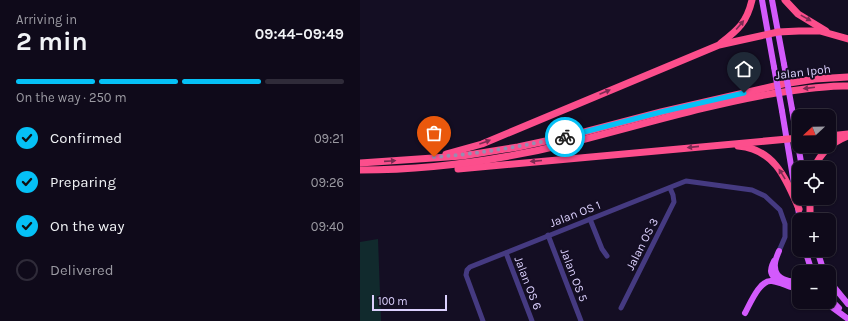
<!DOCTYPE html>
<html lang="en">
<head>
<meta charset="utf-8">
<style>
  :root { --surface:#0f0a1a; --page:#181323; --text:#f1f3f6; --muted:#9b9aa2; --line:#2f2b39; --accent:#05c1f6 }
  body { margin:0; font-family:Karla,sans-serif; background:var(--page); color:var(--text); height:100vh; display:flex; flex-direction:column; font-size:15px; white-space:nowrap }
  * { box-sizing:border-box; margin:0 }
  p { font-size:13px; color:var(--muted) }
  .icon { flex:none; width:22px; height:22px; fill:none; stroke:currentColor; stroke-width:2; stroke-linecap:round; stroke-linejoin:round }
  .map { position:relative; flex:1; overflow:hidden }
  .sheet { display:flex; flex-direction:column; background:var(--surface); width:360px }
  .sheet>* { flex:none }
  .needle { width:26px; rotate:248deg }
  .controls { position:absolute; left:432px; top:109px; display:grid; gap:8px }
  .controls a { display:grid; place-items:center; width:44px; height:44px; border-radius:8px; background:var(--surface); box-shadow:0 1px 3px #0004,0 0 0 1px var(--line); font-size:20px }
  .scale { position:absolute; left:12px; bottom:10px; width:75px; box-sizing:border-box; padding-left:4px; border:2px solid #dcd1fe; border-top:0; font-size:11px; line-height:14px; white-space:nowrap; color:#dcd1fe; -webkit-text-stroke:3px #140e23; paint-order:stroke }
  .pin { position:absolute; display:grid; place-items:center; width:34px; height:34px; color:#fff; margin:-41px -17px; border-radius:50% 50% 50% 0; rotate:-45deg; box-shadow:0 0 4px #0007 }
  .pin .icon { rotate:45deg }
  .courier { position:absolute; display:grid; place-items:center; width:40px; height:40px; margin:-20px; border:3px solid #05c1f6; border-radius:50%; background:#fff; color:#222; box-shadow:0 1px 5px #0007 }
  .headline em { font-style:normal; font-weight:700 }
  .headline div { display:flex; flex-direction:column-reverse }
  .headline { display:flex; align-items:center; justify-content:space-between; height:68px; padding:0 16px }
  h1 { font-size:26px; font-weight:700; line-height:30px }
  .bar { display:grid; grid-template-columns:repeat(4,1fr); gap:6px 4px; align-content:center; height:48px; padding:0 16px }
  .bar i { height:5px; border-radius:3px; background:var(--line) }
  .bar .on { background:var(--accent) }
  .bar p { grid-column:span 4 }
  ol { padding:0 16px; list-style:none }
  li { display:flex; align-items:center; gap:12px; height:44px }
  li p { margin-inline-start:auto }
  li .icon { padding:4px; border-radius:50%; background:var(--accent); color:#111; stroke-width:4 }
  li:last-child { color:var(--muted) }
  li i { width:22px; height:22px; border:2px solid var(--line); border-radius:50% }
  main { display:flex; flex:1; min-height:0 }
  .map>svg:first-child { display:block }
  .green { fill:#112a2d }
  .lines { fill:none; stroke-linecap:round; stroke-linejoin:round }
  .minor { stroke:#453a81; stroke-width:5 }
  .major { stroke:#d35afc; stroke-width:6 }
  .highway { stroke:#fc4e8c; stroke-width:7 }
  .major-bridge { stroke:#d35afc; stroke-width:6 }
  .oneway { fill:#7c2b52 }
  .done { stroke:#968db1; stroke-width:4; stroke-dasharray:0 7.2 }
  .route { stroke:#05c1f6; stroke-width:5 }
  .labels { text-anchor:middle; stroke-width:4; stroke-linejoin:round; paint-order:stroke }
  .street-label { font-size:12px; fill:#dcd1fe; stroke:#140e23 }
</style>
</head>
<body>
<main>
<section class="sheet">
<div class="headline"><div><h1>2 min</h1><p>Arriving in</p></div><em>09:44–09:49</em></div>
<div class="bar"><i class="on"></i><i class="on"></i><i class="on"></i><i></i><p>On the way · 250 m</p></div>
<ol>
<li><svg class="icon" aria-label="check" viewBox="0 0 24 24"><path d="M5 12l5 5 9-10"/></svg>Confirmed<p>09:21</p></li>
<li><svg class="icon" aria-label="check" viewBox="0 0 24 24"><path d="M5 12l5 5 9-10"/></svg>Preparing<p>09:26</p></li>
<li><svg class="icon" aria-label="check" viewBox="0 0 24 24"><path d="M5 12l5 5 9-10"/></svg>On the way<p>09:40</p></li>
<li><i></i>Delivered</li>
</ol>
</section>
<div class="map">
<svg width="488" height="321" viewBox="0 0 488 321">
  <rect width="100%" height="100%" fill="#140e23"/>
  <path class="green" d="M18 239 21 321H0V242Z"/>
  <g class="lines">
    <g class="minor">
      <path d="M230 219 242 249 247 256"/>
      <path d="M188 235 221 321"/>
      <path d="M146 253 172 321"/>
      <path d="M261 308 314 202 313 195 310 188"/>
      <path d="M123 321 106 275 107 270 110 267 326 181 392 190 405 196 420 210 425 224V237L419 251"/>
    </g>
    <g class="major">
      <path d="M402 0 414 67"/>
      <path d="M412 0 424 64"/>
      <path d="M432 109 442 168"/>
      <path d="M422 111 440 220"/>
      <path d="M445 250 452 272"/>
      <path d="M457 250 464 272"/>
      <path d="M419 251C417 256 414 262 415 267 415 279 430 283 439 281"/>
      <path d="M414 261C409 271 410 275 419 282"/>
      <path d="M469 281 488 304"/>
      <path d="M469 298 479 308"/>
      <path d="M465 302 488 319"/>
      <path d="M385 313C390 304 400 279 412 281 421 282 430 288 439 289"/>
    </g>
    <g class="highway">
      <path d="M425 0 438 14 466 31"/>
      <path d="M361 43C378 30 387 22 392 0"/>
      <path d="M469 136 488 134"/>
      <path d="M378 146C415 149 426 179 439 209"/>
      <path d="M86 154 122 144 359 45 418 32 439 31H460L488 39"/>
      <path d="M0 163 102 156 158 147 209 136 301 112 423 84 455 79 488 77"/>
      <path d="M454 168C461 152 472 142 488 136"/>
      <path d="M98 169 439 138"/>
      <path d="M0 170C71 170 141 160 210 143 278 126 346 105 416 93 440 90 464 85 488 86"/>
      <path d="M450 215V198"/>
    </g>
    <g class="major-bridge">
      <path d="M424 64 432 109"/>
      <path d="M414 67 422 111"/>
    </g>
  </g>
  <defs><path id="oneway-solid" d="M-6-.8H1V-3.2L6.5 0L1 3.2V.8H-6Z"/></defs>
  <g class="oneway">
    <use href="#oneway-solid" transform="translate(446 18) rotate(29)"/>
    <use href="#oneway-solid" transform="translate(380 25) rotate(-50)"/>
    <use href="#oneway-solid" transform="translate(449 88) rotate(173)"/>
    <use href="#oneway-solid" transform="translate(245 92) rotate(-23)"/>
    <use href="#oneway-solid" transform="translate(125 142) rotate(-20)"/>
    <use href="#oneway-solid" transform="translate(333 147) rotate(174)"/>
    <use href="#oneway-solid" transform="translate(30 161) rotate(-4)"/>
    <use href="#oneway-solid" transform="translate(176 161) rotate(175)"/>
    <use href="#oneway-solid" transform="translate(422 174) rotate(-122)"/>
  </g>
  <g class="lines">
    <path class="done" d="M74 157C119 154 162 146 205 137"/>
    <path class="route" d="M205 137 301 112 384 93"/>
  </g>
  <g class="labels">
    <g class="street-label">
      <text transform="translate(443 72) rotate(-7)" y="4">Jalan Ipoh</text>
      <text transform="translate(215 214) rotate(-21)" y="4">Jalan OS 1</text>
      <text transform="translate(282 244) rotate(-63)" y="4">Jalan OS 3</text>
      <text transform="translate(214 275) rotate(69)" y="4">Jalan OS 5</text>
      <text transform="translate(168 283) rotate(69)" y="4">Jalan OS 6</text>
    </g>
  </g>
</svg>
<div class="controls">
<a><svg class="needle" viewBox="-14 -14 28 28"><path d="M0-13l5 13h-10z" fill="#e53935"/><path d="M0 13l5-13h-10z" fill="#9b9aa2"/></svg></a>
<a><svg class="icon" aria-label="locate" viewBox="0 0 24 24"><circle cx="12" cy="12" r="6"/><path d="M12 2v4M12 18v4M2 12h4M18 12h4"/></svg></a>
<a>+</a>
<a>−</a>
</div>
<div class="scale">100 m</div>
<div class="pin" style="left:74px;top:157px;background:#ea580c"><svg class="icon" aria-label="bag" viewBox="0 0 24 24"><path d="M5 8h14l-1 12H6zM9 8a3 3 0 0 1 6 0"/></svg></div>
<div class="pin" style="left:384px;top:93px;background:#1f2937"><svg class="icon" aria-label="home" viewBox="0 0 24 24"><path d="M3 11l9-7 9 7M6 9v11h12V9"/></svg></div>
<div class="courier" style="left:205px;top:137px"><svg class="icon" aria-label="bike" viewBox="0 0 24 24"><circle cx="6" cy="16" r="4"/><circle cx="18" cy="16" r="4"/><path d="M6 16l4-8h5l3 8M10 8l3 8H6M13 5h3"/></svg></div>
</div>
</main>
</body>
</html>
